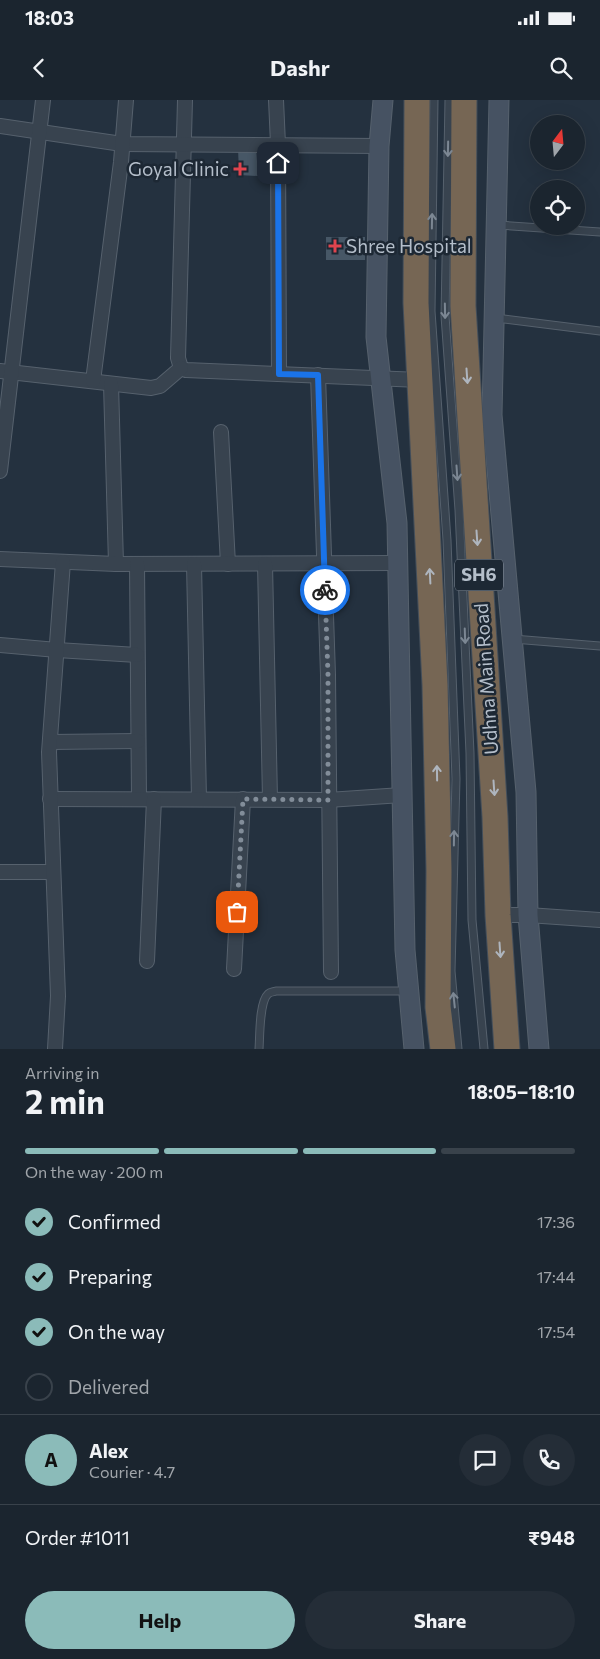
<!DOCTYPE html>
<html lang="en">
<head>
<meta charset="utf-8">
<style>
  :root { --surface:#1b252f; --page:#242d37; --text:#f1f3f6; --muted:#a0a5aa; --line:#39424b; --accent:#8bbbb9 }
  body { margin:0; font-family:Commissioner,sans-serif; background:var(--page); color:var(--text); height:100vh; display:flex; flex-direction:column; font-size:19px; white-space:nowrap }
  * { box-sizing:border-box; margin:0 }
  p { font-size:16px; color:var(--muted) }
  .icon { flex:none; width:28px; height:28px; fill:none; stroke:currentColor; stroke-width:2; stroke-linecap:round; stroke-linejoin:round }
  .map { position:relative; height:949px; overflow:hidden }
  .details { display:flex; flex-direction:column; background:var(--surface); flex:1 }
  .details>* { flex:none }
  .needle { width:32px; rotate:16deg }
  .controls { position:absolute; left:530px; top:15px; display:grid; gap:10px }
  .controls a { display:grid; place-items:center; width:55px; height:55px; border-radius:50%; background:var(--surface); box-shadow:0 5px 20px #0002,0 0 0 1px var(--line); font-size:25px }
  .pin { position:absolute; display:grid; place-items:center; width:42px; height:42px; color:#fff; margin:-21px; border-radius:10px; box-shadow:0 2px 8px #0006 }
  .courier { position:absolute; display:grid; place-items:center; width:50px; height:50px; margin:-25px; border:4px solid #1a73e8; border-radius:50%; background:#fff; color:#222; box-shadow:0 1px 6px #0007 }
  .head em { font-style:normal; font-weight:700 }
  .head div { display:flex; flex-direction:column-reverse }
  .head { display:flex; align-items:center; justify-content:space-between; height:85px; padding:0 25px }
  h1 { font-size:32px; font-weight:700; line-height:38px }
  .bar { display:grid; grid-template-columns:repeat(4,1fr); gap:8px 5px; align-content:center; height:60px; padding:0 25px }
  .bar i { height:6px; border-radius:4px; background:var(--line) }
  .bar .active { background:var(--accent) }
  .bar p { grid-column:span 4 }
  .line { display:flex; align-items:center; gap:12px; padding:0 25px; border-top:1px solid var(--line) }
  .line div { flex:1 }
  .round { display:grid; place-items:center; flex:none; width:52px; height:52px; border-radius:26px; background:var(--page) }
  ol { padding:0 25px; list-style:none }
  li { display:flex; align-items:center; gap:15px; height:55px }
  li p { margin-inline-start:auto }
  li .icon { padding:5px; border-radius:50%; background:var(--accent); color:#111; stroke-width:4 }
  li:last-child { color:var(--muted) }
  li i { width:28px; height:28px; border:2px solid var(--line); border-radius:50% }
  .action { display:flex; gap:10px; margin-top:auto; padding:10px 25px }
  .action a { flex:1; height:58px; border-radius:30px; background:var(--accent); color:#111; font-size:20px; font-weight:700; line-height:58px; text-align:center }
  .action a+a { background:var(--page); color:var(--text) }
  .status { display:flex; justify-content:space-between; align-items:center; height:35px; padding:0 25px; background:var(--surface); direction:ltr }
  .status svg { height:14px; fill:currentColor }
  header { display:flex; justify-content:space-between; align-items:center; height:65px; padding:0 25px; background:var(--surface); font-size:22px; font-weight:700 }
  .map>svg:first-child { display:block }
  .building { fill:#475766 }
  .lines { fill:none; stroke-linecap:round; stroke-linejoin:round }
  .lane-casing { stroke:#56616d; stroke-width:9 }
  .street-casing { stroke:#56616d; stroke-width:16 }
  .secondary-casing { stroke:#56616d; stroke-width:21 }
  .highway-casing { stroke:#434e5a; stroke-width:27 }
  .lane { stroke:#38434f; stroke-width:7 }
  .street { stroke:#38434f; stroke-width:14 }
  .secondary { stroke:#465262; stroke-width:19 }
  .highway { stroke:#766654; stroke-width:25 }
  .oneway { stroke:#7c8793 }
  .oneway2 { stroke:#aeb5be }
  .done { stroke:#828d99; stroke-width:5; stroke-dasharray:0 9 }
  .route { stroke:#1a73e8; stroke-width:6 }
  .health-dot { fill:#e0444e; stroke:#1d2834; stroke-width:2 }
  .labels { text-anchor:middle; stroke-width:5; stroke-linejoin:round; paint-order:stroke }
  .shield { fill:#1d2834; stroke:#87919d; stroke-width:1 }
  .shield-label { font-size:18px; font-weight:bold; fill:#b4beca }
  .poi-label { font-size:19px; fill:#b4beca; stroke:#1d2834; text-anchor:end }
  .street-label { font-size:19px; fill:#b4beca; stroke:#1d2834 }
</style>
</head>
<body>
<div class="status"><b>18:03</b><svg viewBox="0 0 49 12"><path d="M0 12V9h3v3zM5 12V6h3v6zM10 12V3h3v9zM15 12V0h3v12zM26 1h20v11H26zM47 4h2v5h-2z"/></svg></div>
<header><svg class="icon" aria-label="back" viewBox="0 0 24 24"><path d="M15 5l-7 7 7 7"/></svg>Dashr<svg class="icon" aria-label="search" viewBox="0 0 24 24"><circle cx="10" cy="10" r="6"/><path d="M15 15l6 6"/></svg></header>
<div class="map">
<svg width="600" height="949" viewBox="0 0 600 949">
  <rect width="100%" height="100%" fill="#24313f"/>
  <g class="building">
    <path d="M256 46 258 76 239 75 238 48Z"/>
    <rect x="326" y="137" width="39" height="23"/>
  </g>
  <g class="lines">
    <defs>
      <g id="lane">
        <path d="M434 0 431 211 447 440 456 679 451 871 458 949"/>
        <path d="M449 0 445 216 459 410 470 653 472 820 484 949"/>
        <path d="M498 125 600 132"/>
        <path d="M496 218 600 231"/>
        <path d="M513 539 600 546"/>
        <path d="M259 949C260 937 259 902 268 894 270 892 273 892 276 891H408"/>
      </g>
      <g id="street">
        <path d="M185 0 178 258 181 268 186 270 420 280"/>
        <path d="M276 0 278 44 279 274"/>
        <path d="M0 26 122 44 379 46"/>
        <path d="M0 271 151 288 160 286 181 268"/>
        <path d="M318 275 328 575 331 872"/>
        <path d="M93 281 121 62 126 0"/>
        <path d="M111 284 116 464"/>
        <path d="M221 332 228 464"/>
        <path d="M0 371 43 0"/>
        <path d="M0 459 116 464 398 463"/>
        <path d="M137 464 139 699"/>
        <path d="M194 464 199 699"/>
        <path d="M265 464 270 699"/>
        <path d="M0 545 57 550 137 555"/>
        <path d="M50 642 138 641"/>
        <path d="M50 699 328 700 402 695"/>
        <path d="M0 772H53"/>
        <path d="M498 815H528L600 820"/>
        <path d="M147 861 154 699"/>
        <path d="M234 869 243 699"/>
        <path d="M55 949 58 896 49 652 63 462"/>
      </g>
      <g id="secondary">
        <path d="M383 0 379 46 376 237 397 423 405 850 414 949"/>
        <path d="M499 0 492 315 526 692 528 815 539 949"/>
      </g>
      <g id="highway">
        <path d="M417 0 416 203 435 585 439 770 438 907 443 949"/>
        <path d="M464 0 463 206 495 717 498 815 507 949"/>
      </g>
    </defs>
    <use href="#lane" class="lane-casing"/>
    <use href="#street" class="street-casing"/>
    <use href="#secondary" class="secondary-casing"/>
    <use href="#highway" class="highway-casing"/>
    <use href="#lane" class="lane"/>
    <use href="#street" class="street"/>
    <use href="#secondary" class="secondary"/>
    <use href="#highway" class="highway"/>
  </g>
  <defs><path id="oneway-shaft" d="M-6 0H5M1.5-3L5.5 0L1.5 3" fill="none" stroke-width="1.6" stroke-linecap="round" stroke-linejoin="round" transform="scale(1.25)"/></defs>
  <g class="oneway">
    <use href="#oneway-shaft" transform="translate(448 49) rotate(91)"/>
    <use href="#oneway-shaft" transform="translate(432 121) rotate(-89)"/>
    <use href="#oneway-shaft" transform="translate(445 211) rotate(89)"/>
    <use href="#oneway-shaft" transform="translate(457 373) rotate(86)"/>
    <use href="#oneway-shaft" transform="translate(465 536) rotate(88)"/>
    <use href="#oneway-shaft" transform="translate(454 738) rotate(-89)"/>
    <use href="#oneway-shaft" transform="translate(454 900) rotate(-96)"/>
  </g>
  <g class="oneway2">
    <use href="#oneway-shaft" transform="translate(467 276) rotate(86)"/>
    <use href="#oneway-shaft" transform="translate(477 438) rotate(86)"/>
    <use href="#oneway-shaft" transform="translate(430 476) rotate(-93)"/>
    <use href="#oneway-shaft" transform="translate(437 673) rotate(-91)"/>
    <use href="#oneway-shaft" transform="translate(494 688) rotate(86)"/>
    <use href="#oneway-shaft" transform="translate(500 850) rotate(86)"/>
  </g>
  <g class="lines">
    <path class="done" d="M237 812 243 699 328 700V575L325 490"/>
    <path class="route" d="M278 63 279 274 318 275 325 490"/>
  </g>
  <g class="health-dot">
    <path d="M237.5 61.5h5v5h5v5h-5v5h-5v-5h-5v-5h5z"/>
    <path d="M332.5 138.5h5v5h5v5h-5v5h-5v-5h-5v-5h5z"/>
  </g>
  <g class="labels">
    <rect class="shield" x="455" y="459.5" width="48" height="31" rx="4"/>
    <g class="shield-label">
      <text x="479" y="481">SH6</text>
    </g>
    <g class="poi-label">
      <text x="229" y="76">Goyal Clinic</text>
      <text x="346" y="153" text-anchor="start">Shree Hospital</text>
    </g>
    <g class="street-label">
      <text transform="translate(486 579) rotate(-94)" y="7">Udhna Main Road</text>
    </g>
  </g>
</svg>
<div class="controls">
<a><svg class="needle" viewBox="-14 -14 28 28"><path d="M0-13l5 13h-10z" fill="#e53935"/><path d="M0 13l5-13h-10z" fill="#a0a5aa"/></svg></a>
<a><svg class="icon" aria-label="locate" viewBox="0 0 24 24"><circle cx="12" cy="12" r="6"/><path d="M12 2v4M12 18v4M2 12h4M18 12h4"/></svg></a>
</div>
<div class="pin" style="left:237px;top:812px;background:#ea580c"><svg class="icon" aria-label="bag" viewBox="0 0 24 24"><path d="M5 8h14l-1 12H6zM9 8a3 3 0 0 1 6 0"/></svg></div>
<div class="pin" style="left:278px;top:63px;background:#1f2937"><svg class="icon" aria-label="home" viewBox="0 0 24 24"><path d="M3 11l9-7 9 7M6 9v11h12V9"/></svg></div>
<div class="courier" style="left:325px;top:490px"><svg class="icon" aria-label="bike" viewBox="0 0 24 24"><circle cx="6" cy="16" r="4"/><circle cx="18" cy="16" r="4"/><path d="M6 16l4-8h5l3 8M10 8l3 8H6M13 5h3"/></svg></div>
</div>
<section class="details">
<div class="head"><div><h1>2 min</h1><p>Arriving in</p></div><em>18:05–18:10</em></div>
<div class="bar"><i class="active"></i><i class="active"></i><i class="active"></i><i></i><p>On the way · 200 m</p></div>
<ol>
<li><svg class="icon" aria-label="check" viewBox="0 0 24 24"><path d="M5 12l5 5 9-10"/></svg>Confirmed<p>17:36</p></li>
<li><svg class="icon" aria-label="check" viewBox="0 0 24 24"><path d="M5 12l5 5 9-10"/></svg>Preparing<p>17:44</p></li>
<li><svg class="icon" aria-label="check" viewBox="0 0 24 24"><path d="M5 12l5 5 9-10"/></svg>On the way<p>17:54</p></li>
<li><i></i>Delivered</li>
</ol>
<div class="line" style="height:90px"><b class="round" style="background:var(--accent);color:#111">A</b><div><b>Alex</b><p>Courier · 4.7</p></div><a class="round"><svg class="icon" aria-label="chat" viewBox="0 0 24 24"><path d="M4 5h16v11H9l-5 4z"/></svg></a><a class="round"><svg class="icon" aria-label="phone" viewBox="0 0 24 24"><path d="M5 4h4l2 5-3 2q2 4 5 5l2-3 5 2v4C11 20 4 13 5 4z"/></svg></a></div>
<div class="line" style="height:65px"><div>Order #1011</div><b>₹948</b></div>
<div class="action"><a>Help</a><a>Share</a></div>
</section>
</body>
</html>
